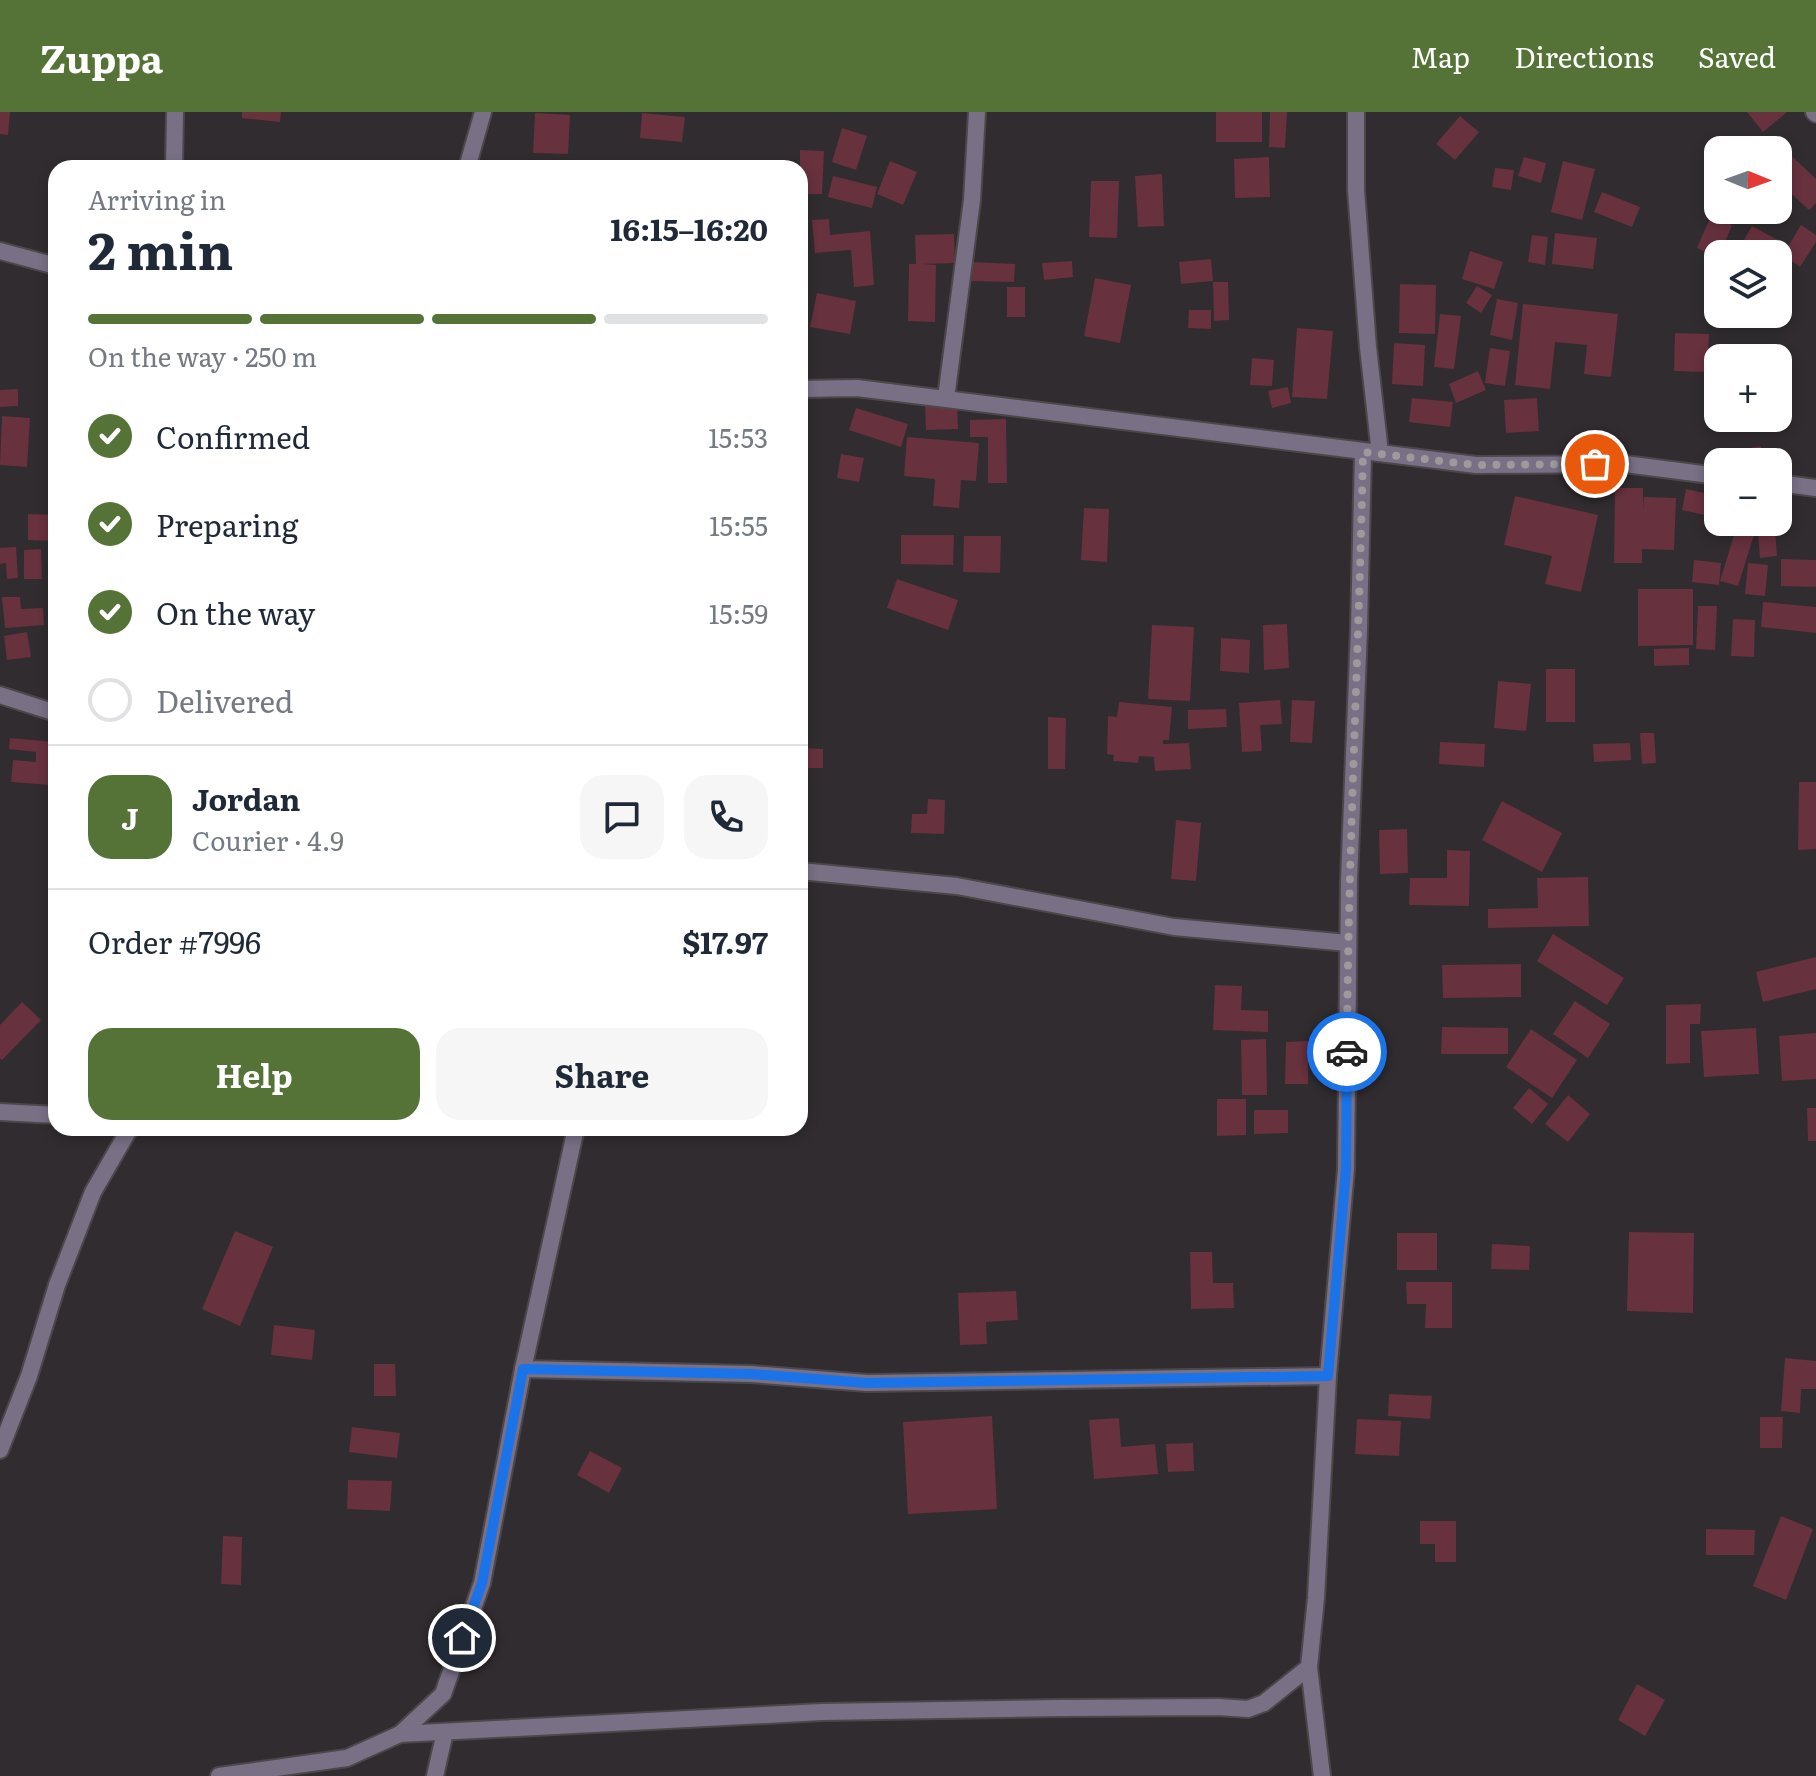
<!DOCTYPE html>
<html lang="en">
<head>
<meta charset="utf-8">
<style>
  :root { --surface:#fff; --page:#f6f6f7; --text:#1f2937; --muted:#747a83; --line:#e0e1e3; --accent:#557237 }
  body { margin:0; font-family:Literata,serif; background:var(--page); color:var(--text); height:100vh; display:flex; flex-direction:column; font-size:30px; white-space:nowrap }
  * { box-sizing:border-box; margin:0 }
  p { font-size:26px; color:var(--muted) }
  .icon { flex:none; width:44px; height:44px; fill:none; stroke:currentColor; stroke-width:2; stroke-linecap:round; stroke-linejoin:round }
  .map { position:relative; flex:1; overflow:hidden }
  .drawer { position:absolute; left:48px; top:48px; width:760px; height:976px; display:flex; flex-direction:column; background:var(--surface); border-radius:24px; box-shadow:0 4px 12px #0003 }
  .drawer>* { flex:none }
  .needle { width:52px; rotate:91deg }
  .fabs { position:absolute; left:1704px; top:24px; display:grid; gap:16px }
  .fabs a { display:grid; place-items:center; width:88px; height:88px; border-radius:16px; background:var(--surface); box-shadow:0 4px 12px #0003; font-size:40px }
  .pin { position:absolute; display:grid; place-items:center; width:68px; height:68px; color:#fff; margin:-34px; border:4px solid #fff; border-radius:50%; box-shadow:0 2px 8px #0007 }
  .courier { position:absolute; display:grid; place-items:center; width:80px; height:80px; margin:-40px; border:6px solid #1a73e8; border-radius:50%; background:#fff; color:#222; box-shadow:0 2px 10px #0007 }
  .overview em { font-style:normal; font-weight:700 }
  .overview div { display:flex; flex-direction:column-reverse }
  .overview { display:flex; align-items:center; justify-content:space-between; height:136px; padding:0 40px }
  h1 { font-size:52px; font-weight:700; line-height:60px }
  .bar { display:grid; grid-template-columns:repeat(4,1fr); gap:12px 8px; align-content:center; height:96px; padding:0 40px }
  .bar i { height:10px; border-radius:6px; background:var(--line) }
  .bar .current { background:var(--accent) }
  .bar p { grid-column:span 4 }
  .line { display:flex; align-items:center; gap:20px; padding:0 40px; border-top:2px solid var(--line) }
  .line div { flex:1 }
  .round { display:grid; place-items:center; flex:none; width:84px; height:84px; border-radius:24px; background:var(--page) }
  ol { padding:0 40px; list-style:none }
  li { display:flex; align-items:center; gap:24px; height:88px }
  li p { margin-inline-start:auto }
  li .icon { padding:8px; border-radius:50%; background:var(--accent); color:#fff; stroke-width:4 }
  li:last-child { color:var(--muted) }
  li i { width:44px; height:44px; border:4px solid var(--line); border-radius:50% }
  .action { display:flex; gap:16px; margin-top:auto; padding:16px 40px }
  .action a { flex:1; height:92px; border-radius:24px; background:var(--accent); color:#fff; font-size:32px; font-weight:700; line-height:92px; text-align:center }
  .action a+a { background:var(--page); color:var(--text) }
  header { display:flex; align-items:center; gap:48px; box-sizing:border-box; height:112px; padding:0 40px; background:var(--accent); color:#fff }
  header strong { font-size:38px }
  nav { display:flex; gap:44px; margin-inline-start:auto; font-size:28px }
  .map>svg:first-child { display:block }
  .building { fill:#67313e }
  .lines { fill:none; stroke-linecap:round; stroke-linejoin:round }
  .minor-casing { stroke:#4c474a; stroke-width:20 }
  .minor { stroke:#797086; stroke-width:16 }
  .done { stroke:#9e9a9c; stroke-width:8; stroke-dasharray:0 14.4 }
  .route { stroke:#1a73e8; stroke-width:10 }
</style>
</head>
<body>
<header>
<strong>Zuppa</strong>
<nav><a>Map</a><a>Directions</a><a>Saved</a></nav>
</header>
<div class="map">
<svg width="1816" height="1664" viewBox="0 0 1816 1664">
  <rect width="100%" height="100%" fill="#312c2f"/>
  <g class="building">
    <path d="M0 0H10L8 23 0 22Z"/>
    <path d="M242 0H281L280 10 242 6Z"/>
    <rect x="1216" y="0" width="46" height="30"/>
    <path d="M1270 0H1287L1285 36 1269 35Z"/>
    <path d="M1747 0H1787L1763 20Z"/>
    <path d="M535 1 570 3 568 42 533 41Z"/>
    <path d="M642 1 685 5 682 30 640 26Z"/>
    <path d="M1460 4 1479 20 1455 48 1436 32Z"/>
    <path d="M842 16 867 24 856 58 832 50Z"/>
    <path d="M1781 34 1816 67V91L1809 98 1783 74 1778 80V37Z"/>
    <path d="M800 38 824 39 822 82H800Z"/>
    <path d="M1269 45 1270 85 1235 86 1234 47Z"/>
    <path d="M1524 45 1546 51 1541 71 1518 64Z"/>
    <path d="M573 48 594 53 593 56H571Z"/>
    <path d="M890 49 917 60 903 93 877 82Z"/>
    <path d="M1563 49 1595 57 1582 108 1551 100Z"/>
    <path d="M1495 56 1514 58 1511 78 1492 75Z"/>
    <path d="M1162 62 1164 114 1138 115 1135 64Z"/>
    <path d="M833 64 877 75 872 96 828 85Z"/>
    <path d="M1091 69H1119L1117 126 1089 125Z"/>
    <path d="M1602 80 1640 95 1632 115 1594 100Z"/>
    <path d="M1711 104 1732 113 1720 142H1718V146L1697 136Z"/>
    <path d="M829 107 830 123 870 119 874 173 854 175 851 138 815 141 812 108Z"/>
    <path d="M1801 113 1816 123V130L1800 155 1783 143Z"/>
    <path d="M1752 114 1783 131 1776 142H1757L1741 133Z"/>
    <path d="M1555 121 1597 126 1593 157 1552 152Z"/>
    <path d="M954 122 955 151 922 152 936 153 935 210 908 209 909 152H916L915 123Z"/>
    <path d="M1532 123 1548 125 1545 153 1528 150Z"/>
    <path d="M1470 139 1503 150 1494 177 1462 167Z"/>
    <path d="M1211 147 1213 169 1181 172 1179 150Z"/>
    <path d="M1072 149 1073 165 1044 168 1042 151Z"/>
    <path d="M972 150 1015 152 1014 170 971 169Z"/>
    <path d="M1095 166 1131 173 1120 231 1084 224Z"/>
    <path d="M1213 170H1228L1229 208 1214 209Z"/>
    <path d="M1400 172 1436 173 1435 222 1399 221Z"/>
    <path d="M1477 174 1492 183 1481 201 1466 191Z"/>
    <rect x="1007" y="175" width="18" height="30"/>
    <path d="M817 181 856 189 850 222 810 215Z"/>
    <path d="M1497 187 1518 191 1512 228 1490 223Z"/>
    <path d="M1523 192 1618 202 1611 265 1584 262 1587 233 1555 230 1550 277 1515 273Z"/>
    <path d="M1189 198H1211V217L1188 216Z"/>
    <path d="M1440 202 1461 204 1454 257 1434 255Z"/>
    <path d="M1297 216 1333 219 1327 287 1292 285Z"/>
    <path d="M1675 221 1709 222 1707 260 1674 259Z"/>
    <path d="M1394 231 1425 233 1423 274 1392 272Z"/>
    <path d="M1490 236 1510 239 1505 274 1485 271Z"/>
    <path d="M1252 246 1274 248 1272 274 1250 273Z"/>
    <path d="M1478 259 1486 278 1456 291 1449 272Z"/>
    <path d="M1288 275 1291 291 1272 296 1268 279Z"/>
    <path d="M18 277V294L0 295V278Z"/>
    <path d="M1412 286 1453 290 1450 315 1409 310Z"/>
    <path d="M1537 286 1539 319 1506 321 1504 288Z"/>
    <path d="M957 292 958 317 926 318 925 294Z"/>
    <path d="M856 296 908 312 901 335 849 318Z"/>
    <path d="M2 304 30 306 27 355 0 353Z"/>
    <path d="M1006 307 1007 371H988V325H970V308Z"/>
    <path d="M907 325 979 331 976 369 961 368 959 396 933 394 935 367 904 364Z"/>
    <path d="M1761 334 1764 350H1735L1733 339Z"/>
    <path d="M841 342 864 346 859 370 837 366Z"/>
    <path d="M1615 376H1643V398L1644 385 1676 386 1674 438 1642 437V451H1614Z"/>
    <path d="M1686 377 1718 384V406L1682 398Z"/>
    <path d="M1515 384 1598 403 1581 480 1545 472 1552 444 1504 433Z"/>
    <path d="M1084 396 1109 397 1107 450 1081 448Z"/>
    <path d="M28 402 56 403V429L28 428Z"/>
    <path d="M1738 410H1758L1738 474 1720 469Z"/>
    <path d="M1775 417 1777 444 1760 446 1758 419Z"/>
    <path d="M901 423H954L953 453 901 452Z"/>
    <path d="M964 424H1001L1000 461 963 460Z"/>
    <path d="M16 435 18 466 7 467 6 451 0 452V436Z"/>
    <path d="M41 437 42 467H24V438Z"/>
    <path d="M1781 447 1816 448V475L1781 474Z"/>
    <path d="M1694 448 1721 451 1719 473 1692 470Z"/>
    <path d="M1748 451 1768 453 1765 484 1745 482Z"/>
    <path d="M897 467 958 488 948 518 887 496Z"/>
    <path d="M1638 477H1693V533L1638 534Z"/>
    <path d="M2 485H20L21 497 43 496 44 513 5 516Z"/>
    <path d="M1763 490 1816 495V521L1761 515Z"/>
    <path d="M1698 494H1717L1715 538 1696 537Z"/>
    <path d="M1733 507 1755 508 1754 545 1731 544Z"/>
    <path d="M1287 512 1289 556 1264 558 1263 513Z"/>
    <path d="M1152 513 1194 515 1190 589 1148 587Z"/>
    <path d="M27 520 31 545 7 548 4 524Z"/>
    <path d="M1221 526 1250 528 1249 561 1220 559Z"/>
    <path d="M1689 536V553L1654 554V537Z"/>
    <rect x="1546" y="557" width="29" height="53"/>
    <path d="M1498 569 1531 572 1526 619 1494 616Z"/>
    <path d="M1280 588 1282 612 1260 613 1262 639 1242 640 1239 591Z"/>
    <path d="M1292 588 1315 589 1312 631 1290 630Z"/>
    <path d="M1119 590 1172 595 1169 628H1163V632L1189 631 1191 657 1155 659 1154 645 1139 644 1138 651 1113 649 1114 643 1107 642 1108 604 1117 605Z"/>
    <path d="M1226 597 1227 615 1188 617V598Z"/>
    <path d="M1048 605 1066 606 1065 657H1048Z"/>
    <path d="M1640 621H1654L1656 651 1642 652Z"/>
    <path d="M10 626 55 630 51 673 11 670 13 648 36 650V640L9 637Z"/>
    <path d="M1440 630 1485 632 1484 655 1439 652Z"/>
    <path d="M1630 631 1631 648 1594 650 1593 632Z"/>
    <path d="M800 636 823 637V656H800Z"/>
    <path d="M1799 670H1816V737L1798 738Z"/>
    <path d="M928 687 945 688 944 722 911 721 912 702H927Z"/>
    <path d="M1502 689 1562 721 1542 760 1482 728Z"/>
    <path d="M1176 708 1201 711 1196 769 1171 767Z"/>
    <path d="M1407 717 1408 761 1380 762 1379 718Z"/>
    <path d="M50 725 56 726V748H50Z"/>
    <path d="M1447 738 1470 739 1469 794 1409 793 1410 766H1447Z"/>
    <path d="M1588 765 1589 814 1488 816V797L1538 796 1537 766Z"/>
    <path d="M1553 822 1624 866 1607 893 1537 849Z"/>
    <path d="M1816 845V877L1763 890 1756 860Z"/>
    <path d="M1521 852V885L1443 886 1442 853Z"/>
    <path d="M1215 873 1242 874 1241 898 1268 899V920L1213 918Z"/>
    <path d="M1575 889 1610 912 1588 946 1553 922Z"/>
    <path d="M22 890 41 908 2 948 0 946V913Z"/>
    <path d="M1701 892 1700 912H1690V951L1666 952V893Z"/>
    <path d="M1442 915 1508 916V942H1441Z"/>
    <path d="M1756 916 1759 962 1704 965 1701 919Z"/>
    <path d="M1531 917 1577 948 1552 986 1506 955Z"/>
    <path d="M1816 921V967L1782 969 1779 924Z"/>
    <path d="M1266 927 1267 983H1242L1241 928Z"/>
    <path d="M1308 929V972H1285L1286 930Z"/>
    <path d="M1529 976 1548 992 1532 1012 1513 996Z"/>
    <path d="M1568 983 1590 1002 1568 1030 1545 1012Z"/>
    <path d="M1217 987H1246V1023L1217 1024Z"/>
    <path d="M1807 996H1816V1029H1808Z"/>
    <path d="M1254 998H1288V1021L1254 1022Z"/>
    <path d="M235 1119 273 1135 240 1214 202 1197Z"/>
    <path d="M1629 1120 1694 1121 1693 1201 1627 1199Z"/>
    <rect x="1397" y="1121" width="40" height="37"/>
    <path d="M1492 1132 1530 1134 1529 1158 1491 1157Z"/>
    <path d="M1190 1140H1212L1213 1171H1233L1234 1196 1191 1197Z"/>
    <path d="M1406 1170H1452V1216H1425L1426 1192H1407Z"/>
    <path d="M1016 1179 1018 1208 986 1210 987 1232 960 1233 958 1181Z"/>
    <path d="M274 1213 315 1218 312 1248 271 1243Z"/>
    <path d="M1785 1246 1816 1249V1277H1801L1800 1301 1781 1299Z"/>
    <path d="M374 1252H395L396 1284H374Z"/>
    <path d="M1389 1282 1432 1284 1430 1307 1388 1304Z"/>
    <path d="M992 1304 997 1397 908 1402 903 1310Z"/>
    <path d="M1760 1305H1783L1782 1336H1760Z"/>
    <path d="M1119 1306 1121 1335 1155 1332 1158 1362 1094 1367 1089 1308Z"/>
    <path d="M1357 1307 1401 1309 1399 1344 1355 1342Z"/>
    <path d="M352 1315 400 1321 397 1346 349 1340Z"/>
    <path d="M1193 1331 1194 1359 1168 1360 1166 1332Z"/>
    <path d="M590 1339 622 1356 609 1381 577 1363Z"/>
    <path d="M348 1368 392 1369 390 1399 347 1397Z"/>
    <path d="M1781 1404 1813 1417 1786 1488 1753 1474Z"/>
    <path d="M1420 1409H1456V1450H1435V1432H1420Z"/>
    <path d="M1706 1417 1755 1418 1754 1443H1706Z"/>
    <path d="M223 1424 242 1425 241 1473 221 1472Z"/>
    <path d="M1637 1572 1665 1588 1645 1624 1618 1608Z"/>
  </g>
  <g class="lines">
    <defs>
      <g id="minor">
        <path d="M1356 0V78L1368 235 1380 341"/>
        <path d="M1814 0 1816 2"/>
        <path d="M174 56 175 0"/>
        <path d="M467 56 483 0"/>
        <path d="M0 139 56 154"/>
        <path d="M800 277 857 276 1476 353 1625 352 1718 364"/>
        <path d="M946 286 972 88 977 0"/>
        <path d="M1778 371 1816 376"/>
        <path d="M0 583 56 601"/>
        <path d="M800 759 957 774 1174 815 1348 831"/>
        <path d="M0 1000 56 1003"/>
        <path d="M523 1257 751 1262 867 1271 1328 1264"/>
        <path d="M0 1338 29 1264 57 1173 93 1080 130 1016"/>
        <path d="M1309 1555 1322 1664"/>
        <path d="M400 1622 822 1600 1061 1596 1218 1595 1248 1597 1264 1591 1309 1555 1316 1486 1328 1264 1346 1057 1349 769 1359 516 1363 340"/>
        <path d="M219 1664 347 1646 400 1622 443 1582 482 1471 523 1257 576 1016"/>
        <path d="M435 1664 445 1620"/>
      </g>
    </defs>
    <use href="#minor" class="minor-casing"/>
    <use href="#minor" class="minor"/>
  </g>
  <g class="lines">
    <path class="done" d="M1347 940C1348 740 1359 540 1363 340L1476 353 1595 352"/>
    <path class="route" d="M462 1526 482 1471 523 1257 751 1262 867 1271 1328 1264 1346 1057 1347 940"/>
  </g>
</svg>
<div class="fabs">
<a><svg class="needle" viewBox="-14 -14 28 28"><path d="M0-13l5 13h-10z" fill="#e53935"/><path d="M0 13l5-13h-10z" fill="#747a83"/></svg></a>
<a><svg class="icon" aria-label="layers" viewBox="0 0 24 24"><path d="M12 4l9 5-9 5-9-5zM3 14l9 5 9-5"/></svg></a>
<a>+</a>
<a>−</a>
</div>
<div class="pin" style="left:1595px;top:352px;background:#ea580c"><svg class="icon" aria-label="bag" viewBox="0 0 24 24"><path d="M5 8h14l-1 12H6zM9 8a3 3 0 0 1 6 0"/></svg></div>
<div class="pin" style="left:462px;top:1526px;background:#1f2937"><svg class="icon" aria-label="home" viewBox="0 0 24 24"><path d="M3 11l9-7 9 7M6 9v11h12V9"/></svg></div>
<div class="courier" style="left:1347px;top:940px"><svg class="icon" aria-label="car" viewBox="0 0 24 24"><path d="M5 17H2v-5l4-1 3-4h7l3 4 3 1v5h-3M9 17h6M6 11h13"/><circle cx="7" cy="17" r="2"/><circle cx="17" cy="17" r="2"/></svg></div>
<section class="drawer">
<div class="overview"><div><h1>2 min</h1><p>Arriving in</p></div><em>16:15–16:20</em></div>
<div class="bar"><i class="current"></i><i class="current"></i><i class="current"></i><i></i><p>On the way · 250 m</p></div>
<ol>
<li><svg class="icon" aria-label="check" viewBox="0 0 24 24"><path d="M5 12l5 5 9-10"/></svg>Confirmed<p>15:53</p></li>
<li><svg class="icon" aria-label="check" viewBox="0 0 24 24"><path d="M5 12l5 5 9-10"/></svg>Preparing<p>15:55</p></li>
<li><svg class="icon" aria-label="check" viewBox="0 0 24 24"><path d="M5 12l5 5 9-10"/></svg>On the way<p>15:59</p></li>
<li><i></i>Delivered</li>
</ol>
<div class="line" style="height:144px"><b class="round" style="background:var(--accent);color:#fff">J</b><div><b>Jordan</b><p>Courier · 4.9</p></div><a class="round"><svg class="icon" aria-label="chat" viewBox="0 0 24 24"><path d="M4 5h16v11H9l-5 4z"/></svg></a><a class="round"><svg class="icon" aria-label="phone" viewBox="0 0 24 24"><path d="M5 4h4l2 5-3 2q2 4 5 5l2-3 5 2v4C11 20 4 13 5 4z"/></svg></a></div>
<div class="line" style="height:104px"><div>Order #7996</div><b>$17.97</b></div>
<div class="action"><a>Help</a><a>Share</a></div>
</section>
</div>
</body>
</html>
